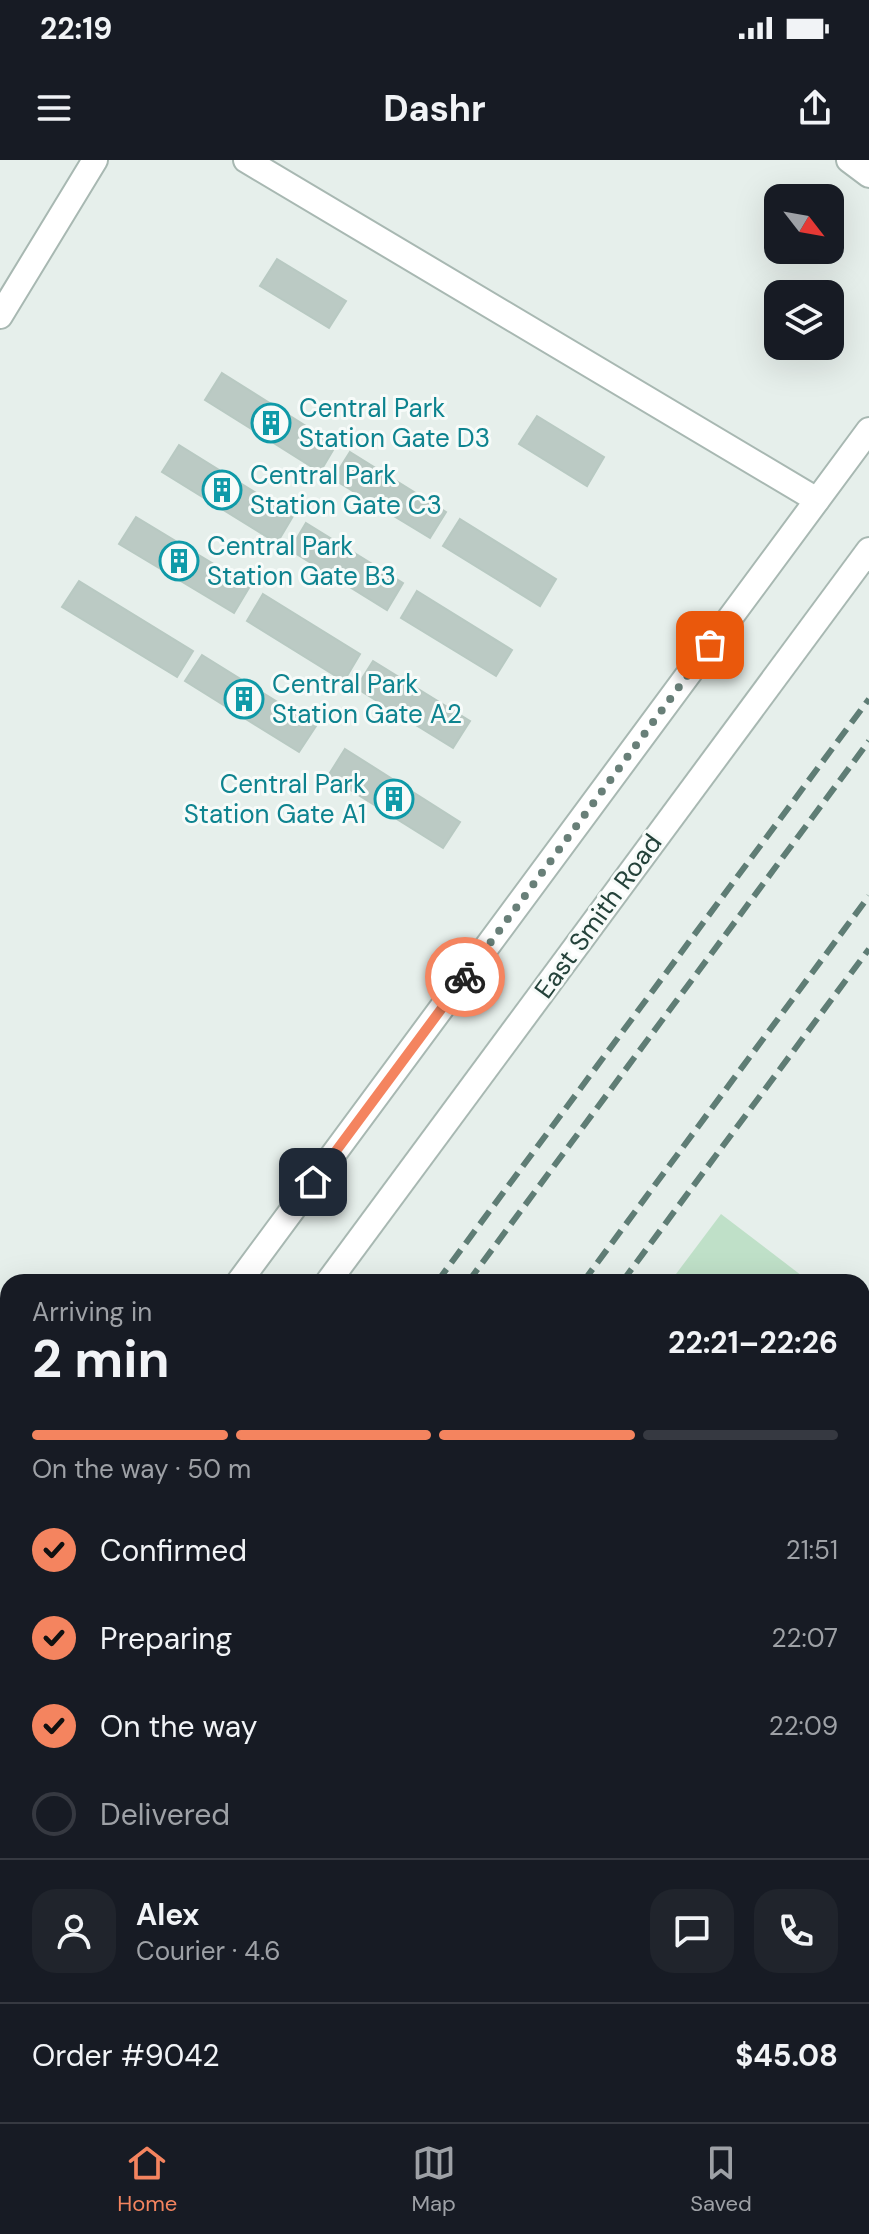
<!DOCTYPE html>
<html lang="en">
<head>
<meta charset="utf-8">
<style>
  :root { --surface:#171b24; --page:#20242c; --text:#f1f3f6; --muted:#9ea1a6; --line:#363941; --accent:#f4845f }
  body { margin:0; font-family:"DM Sans",sans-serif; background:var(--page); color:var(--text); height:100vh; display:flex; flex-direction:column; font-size:30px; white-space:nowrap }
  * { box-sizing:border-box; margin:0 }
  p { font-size:26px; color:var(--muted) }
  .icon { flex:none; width:44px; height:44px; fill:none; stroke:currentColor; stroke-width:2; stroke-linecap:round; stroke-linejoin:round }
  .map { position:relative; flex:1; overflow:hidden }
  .panel { position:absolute; left:0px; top:1114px; width:870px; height:848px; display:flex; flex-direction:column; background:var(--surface); border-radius:24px 24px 0 0; box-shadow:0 8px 32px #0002 }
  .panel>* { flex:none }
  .needle { width:52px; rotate:121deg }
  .controls { position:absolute; left:764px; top:24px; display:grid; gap:16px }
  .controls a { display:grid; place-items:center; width:80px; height:80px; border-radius:16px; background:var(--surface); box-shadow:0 8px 32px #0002; font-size:40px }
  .pin { position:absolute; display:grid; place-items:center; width:68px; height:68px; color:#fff; margin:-34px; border-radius:16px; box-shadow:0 4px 12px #0006 }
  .courier { position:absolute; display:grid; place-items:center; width:80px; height:80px; margin:-40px; border:6px solid #f4845f; border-radius:50%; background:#fff; color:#222; box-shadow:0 2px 10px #0007 }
  .headline em { font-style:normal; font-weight:700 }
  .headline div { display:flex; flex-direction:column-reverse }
  .headline { display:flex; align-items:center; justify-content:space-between; height:136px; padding:0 32px }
  h1 { font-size:52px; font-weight:700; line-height:60px }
  .bar { display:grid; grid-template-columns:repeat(4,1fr); gap:12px 8px; align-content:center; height:96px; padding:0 32px }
  .bar i { height:10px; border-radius:6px; background:var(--line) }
  .bar .on { background:var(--accent) }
  .bar p { grid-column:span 4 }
  .line { display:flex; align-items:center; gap:20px; padding:0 32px; border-top:2px solid var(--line) }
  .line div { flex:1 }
  .round { display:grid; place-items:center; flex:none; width:84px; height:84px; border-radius:24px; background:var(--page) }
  ol { padding:0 32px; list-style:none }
  li { display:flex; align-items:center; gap:24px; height:88px }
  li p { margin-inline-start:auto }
  li .icon { padding:8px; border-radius:50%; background:var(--accent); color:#111; stroke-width:4 }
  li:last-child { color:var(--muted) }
  li i { width:44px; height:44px; border:4px solid var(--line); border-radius:50% }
  .status { display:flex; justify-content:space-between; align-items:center; height:56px; padding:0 40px; background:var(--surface); direction:ltr }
  .status svg { height:22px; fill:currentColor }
  header { display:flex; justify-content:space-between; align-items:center; height:104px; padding:0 32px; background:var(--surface); font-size:36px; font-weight:700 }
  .menu { display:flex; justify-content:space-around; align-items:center; height:112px; border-top:2px solid var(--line); background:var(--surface); font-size:22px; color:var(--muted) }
  .menu a { display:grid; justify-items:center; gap:4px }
  .menu .on { color:var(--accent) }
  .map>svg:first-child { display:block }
  .green { fill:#bfe0c8 }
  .building { fill:#bbcac4; stroke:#b8c9c2; stroke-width:2 }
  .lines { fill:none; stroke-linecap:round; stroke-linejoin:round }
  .minor-casing { stroke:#a8b8b2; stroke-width:28 }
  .minor { stroke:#fff; stroke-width:24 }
  .rail { stroke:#5f7d75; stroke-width:6; stroke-dasharray:16 8; stroke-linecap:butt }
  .done { stroke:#687f78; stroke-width:8; stroke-dasharray:0 14.4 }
  .route { stroke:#f4845f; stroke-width:10 }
  .labels { text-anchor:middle; stroke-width:6; stroke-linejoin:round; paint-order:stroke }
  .culture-label { font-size:26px; fill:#0d838f; stroke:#f7fbf9; text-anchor:start }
  .street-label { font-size:26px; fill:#24423a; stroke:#f7fbf9 }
</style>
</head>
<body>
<div class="status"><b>22:19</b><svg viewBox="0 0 49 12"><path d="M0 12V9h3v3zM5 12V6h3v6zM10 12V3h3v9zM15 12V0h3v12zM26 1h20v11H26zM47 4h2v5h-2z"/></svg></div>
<header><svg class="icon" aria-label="menu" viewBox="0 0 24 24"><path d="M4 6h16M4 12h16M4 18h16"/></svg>Dashr<svg class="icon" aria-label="share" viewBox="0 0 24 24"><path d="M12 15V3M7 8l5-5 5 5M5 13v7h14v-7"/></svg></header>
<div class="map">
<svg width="869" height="1962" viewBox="0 0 869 1962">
  <rect width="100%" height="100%" fill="#e6efeb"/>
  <g class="green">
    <path d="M721 1054 810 1122H670Z"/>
    <path d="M862 1162 869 1167V1962H41L47 1954H862Z"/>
  </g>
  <g class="building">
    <path d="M277 99 346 141 329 168 260 126Z"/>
    <path d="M222 213 336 285 320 312 205 240Z"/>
    <path d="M537 256 604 297 587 326 519 284Z"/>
    <path d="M179 285 293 356 277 383 162 312Z"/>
    <path d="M350 292 446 352 430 378 333 319Z"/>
    <path d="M136 357 250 426 234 453 119 384Z"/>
    <path d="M460 359 556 419 540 446 443 386Z"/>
    <path d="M306 363 403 423 387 450 290 390Z"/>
    <path d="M79 421 193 491 177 517 62 447Z"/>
    <path d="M417 431 512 490 496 516 401 458Z"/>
    <path d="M263 434 360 494 344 521 247 461Z"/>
    <path d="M202 495 316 566 299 592 185 521Z"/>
    <path d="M373 501 470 561 453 588 356 528Z"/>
    <path d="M345 589 460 662 443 688 328 616Z"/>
  </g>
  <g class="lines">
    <defs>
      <g id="minor">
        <path d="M246 0 817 340"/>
        <path d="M849 0 869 15"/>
        <path d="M0 156 95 0"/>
        <path d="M239 1122 869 270"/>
        <path d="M328 1122 869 390"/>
        <path d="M862 1325 869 1316"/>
        <path d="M0 1516 8 1505"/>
      </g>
    </defs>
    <use href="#minor" class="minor-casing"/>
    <use href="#minor" class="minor"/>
    <g class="rail">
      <path d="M437 1122 869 539"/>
      <path d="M468 1122 869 581"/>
      <path d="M583 1122 869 736"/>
      <path d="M622 1122 869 789"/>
      <path d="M0 1712 8 1701"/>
      <path d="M0 1754 8 1743"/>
      <path d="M0 1910 8 1899"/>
      <path d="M0 1961 8 1950"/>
    </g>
  </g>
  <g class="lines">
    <path class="done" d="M465 817 710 485"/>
    <path class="route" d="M313 1022 465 817"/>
  </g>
  <defs>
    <symbol id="building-ring" viewBox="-11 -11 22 22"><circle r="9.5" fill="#f7fbf9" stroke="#0f9aa8" stroke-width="1.5"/><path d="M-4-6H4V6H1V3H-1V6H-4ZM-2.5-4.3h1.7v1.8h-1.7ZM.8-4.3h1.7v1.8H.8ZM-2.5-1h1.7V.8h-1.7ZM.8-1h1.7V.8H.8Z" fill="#0f9aa8"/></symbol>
  </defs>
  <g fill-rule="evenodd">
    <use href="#building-ring" x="249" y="241" width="44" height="44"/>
    <use href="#building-ring" x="200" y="308" width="44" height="44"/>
    <use href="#building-ring" x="157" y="379" width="44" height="44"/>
    <use href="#building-ring" x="222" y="517" width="44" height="44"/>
    <use href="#building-ring" x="372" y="617" width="44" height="44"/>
  </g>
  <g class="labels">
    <g class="culture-label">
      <text x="299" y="257">Central Park<tspan x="299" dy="30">Station Gate D3</tspan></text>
      <text x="250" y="324">Central Park<tspan x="250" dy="30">Station Gate C3</tspan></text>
      <text x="207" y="395">Central Park<tspan x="207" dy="30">Station Gate B3</tspan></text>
      <text x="272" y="533">Central Park<tspan x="272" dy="30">Station Gate A2</tspan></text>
      <text x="366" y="633" text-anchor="end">Central Park<tspan x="366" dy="30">Station Gate A1</tspan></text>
    </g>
    <g class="street-label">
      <text transform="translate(598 756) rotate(-54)" y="9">East Smith Road</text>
    </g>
  </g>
</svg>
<div class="controls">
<a><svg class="needle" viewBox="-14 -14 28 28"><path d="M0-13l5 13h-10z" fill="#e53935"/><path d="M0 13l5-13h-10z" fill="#9ea1a6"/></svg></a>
<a><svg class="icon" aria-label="layers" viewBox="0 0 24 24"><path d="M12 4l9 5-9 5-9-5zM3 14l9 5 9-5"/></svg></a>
</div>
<div class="pin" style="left:710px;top:485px;background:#ea580c"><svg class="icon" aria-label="bag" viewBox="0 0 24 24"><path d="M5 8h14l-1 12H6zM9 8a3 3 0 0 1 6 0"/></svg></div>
<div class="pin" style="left:313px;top:1022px;background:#1f2937"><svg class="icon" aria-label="home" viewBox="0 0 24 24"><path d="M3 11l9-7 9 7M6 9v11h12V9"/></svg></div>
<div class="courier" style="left:465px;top:817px"><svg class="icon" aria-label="bike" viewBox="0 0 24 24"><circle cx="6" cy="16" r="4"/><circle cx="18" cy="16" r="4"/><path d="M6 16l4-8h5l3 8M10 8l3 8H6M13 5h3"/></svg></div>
<section class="panel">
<div class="headline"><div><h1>2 min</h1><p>Arriving in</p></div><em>22:21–22:26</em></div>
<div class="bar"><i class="on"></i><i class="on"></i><i class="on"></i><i></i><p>On the way · 50 m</p></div>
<ol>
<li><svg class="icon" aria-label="check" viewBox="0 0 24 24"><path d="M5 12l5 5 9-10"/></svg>Confirmed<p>21:51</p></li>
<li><svg class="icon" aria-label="check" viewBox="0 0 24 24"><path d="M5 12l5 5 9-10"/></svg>Preparing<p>22:07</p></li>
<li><svg class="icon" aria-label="check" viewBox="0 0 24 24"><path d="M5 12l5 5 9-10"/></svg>On the way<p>22:09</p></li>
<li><i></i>Delivered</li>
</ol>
<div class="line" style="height:144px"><a class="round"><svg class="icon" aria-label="person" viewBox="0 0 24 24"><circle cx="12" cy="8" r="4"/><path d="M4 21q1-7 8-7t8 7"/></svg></a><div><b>Alex</b><p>Courier · 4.6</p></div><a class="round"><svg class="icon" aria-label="chat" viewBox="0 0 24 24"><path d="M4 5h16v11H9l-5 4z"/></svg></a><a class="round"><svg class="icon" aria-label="phone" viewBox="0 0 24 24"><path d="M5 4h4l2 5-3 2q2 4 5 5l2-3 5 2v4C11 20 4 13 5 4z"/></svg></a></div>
<div class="line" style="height:104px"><div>Order #9042</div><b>$45.08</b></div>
</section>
</div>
<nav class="menu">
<a class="on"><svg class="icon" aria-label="home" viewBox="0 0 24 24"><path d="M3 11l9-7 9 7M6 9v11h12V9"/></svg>Home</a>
<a><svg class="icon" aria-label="map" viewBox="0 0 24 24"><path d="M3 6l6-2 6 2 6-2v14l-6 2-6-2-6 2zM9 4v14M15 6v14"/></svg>Map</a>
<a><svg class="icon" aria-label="saved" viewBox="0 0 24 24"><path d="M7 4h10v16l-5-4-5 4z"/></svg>Saved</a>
</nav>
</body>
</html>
